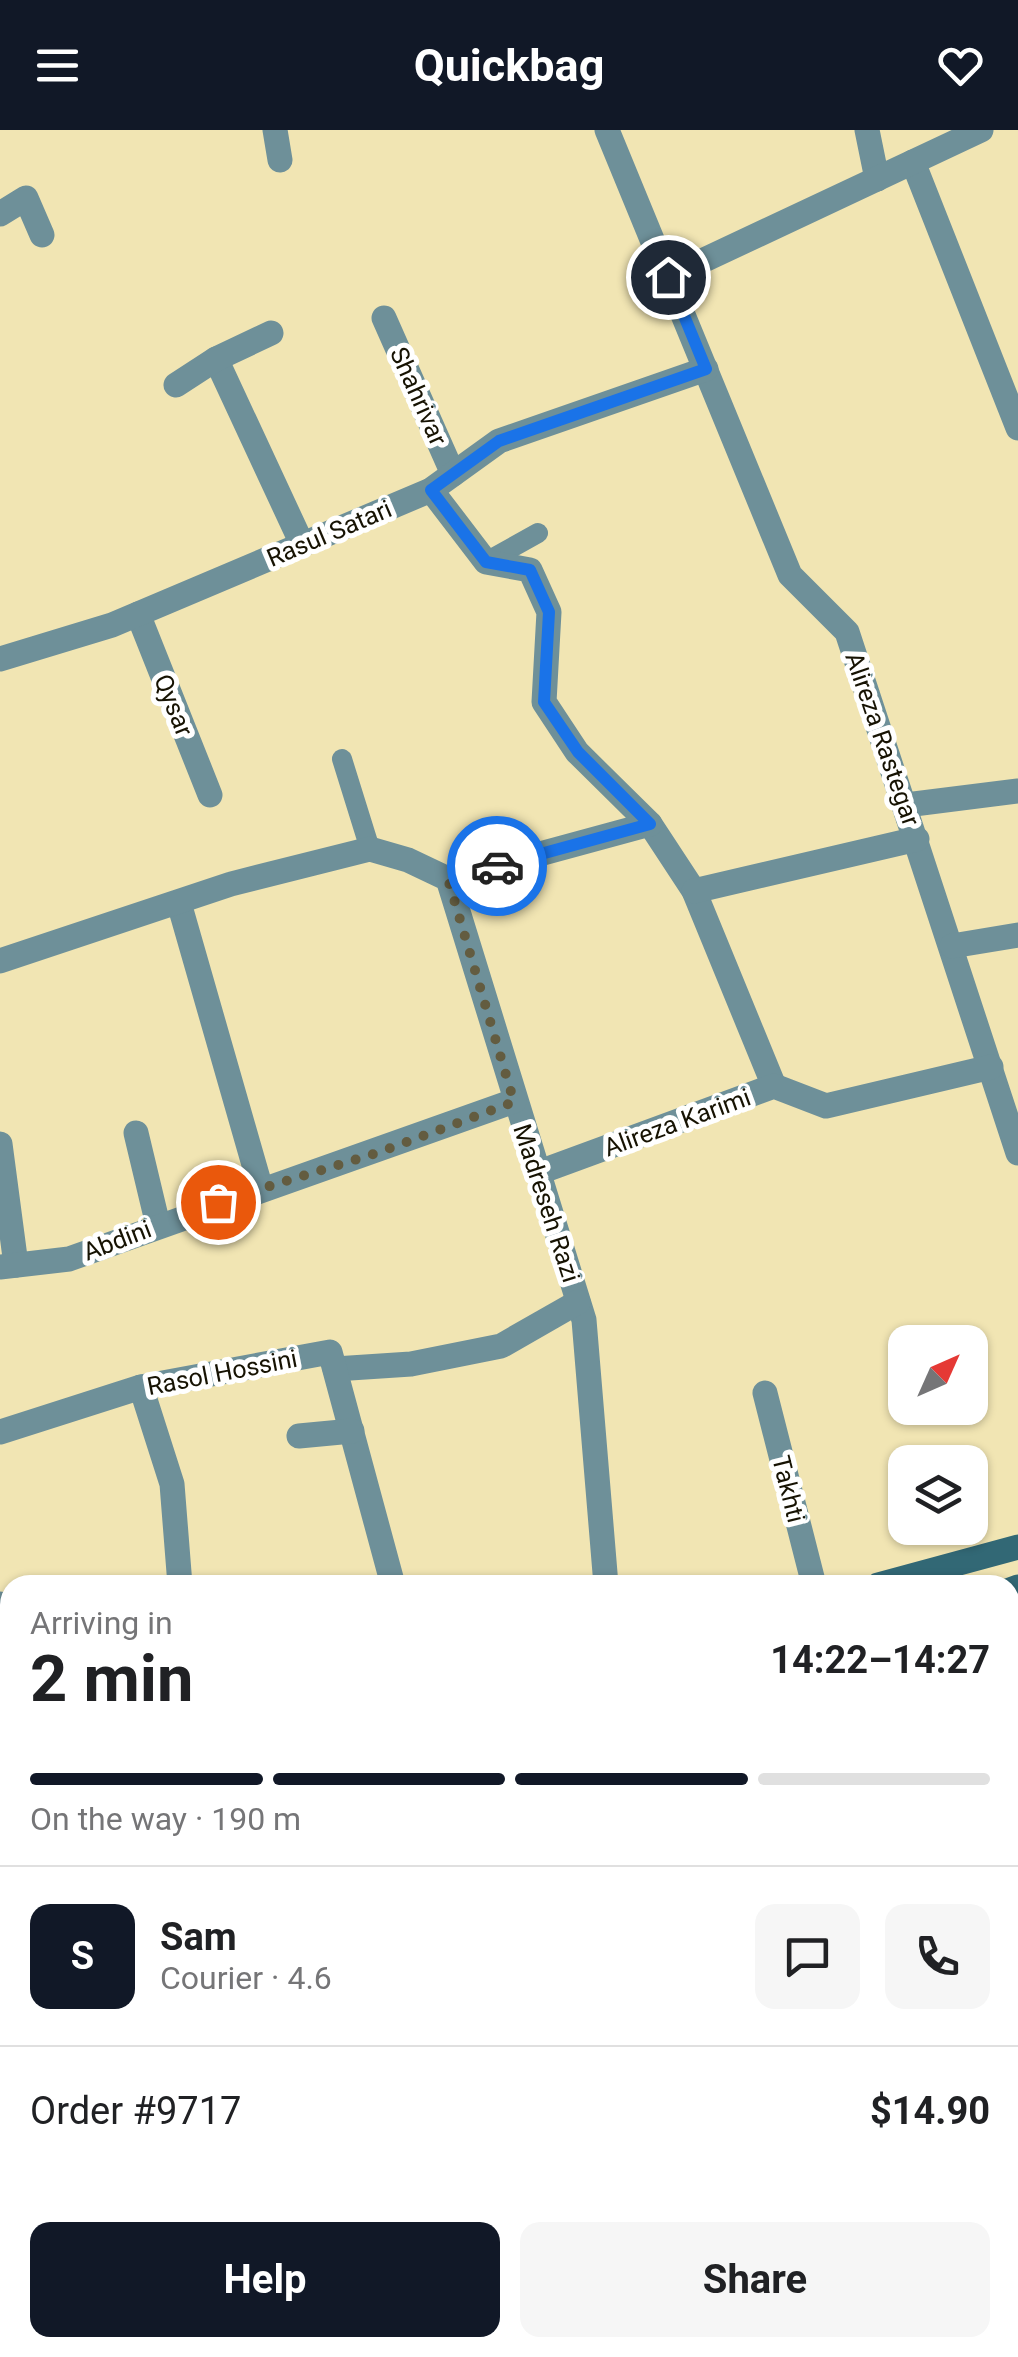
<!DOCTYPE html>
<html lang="en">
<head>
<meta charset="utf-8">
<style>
  :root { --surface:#fff; --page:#f6f6f6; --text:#202124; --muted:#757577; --line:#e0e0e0; --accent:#111827 }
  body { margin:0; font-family:Roboto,sans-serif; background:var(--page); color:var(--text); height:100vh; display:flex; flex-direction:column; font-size:38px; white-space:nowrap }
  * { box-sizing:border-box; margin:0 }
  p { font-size:32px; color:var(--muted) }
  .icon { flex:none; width:55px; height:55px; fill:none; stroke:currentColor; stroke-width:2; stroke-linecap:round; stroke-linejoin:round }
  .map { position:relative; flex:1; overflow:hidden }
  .details { position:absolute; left:0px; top:1445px; width:1020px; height:782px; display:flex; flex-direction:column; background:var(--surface); border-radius:30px 30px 0 0; box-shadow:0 2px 8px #0004 }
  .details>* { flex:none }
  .needle { width:65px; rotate:45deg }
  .fabs { position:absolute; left:888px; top:1195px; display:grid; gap:20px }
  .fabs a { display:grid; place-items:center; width:100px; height:100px; border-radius:20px; background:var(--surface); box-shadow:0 2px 8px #0004; font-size:50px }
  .pin { position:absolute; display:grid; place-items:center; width:85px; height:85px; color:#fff; margin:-42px; border:5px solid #fff; border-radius:50%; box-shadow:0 2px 10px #0007 }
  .courier { position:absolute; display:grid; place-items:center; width:100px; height:100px; margin:-50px; border:8px solid #1a73e8; border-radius:50%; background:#fff; color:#222; box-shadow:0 2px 12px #0007 }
  .overview em { font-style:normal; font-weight:700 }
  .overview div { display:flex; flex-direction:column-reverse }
  .overview { display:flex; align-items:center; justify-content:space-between; height:170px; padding:0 30px }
  h1 { font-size:65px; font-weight:700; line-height:75px }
  .bar { display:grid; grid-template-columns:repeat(4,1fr); gap:15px 10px; align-content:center; height:120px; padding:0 30px }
  .bar i { height:12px; border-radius:8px; background:var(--line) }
  .bar .active { background:var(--accent) }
  .bar p { grid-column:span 4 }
  .line { display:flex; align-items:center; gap:25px; padding:0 30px; border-top:2px solid var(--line) }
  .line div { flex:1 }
  .round { display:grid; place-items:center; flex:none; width:105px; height:105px; border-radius:20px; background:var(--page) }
  .button { display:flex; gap:20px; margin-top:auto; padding:20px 30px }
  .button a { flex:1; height:115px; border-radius:20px; background:var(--accent); color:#fff; font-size:40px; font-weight:700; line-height:115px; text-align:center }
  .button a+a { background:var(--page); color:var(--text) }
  header { display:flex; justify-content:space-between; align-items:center; height:130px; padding:0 30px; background:var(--accent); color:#fff; font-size:45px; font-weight:700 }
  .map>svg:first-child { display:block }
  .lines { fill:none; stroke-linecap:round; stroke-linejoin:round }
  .service { stroke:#6e9099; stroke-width:20 }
  .minor { stroke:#6e9099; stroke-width:25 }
  .secondary { stroke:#326875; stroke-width:25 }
  .done { stroke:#635c40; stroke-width:10; stroke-dasharray:0 18 }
  .route { stroke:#1a73e8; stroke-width:12 }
  .labels { text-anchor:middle; stroke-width:10; stroke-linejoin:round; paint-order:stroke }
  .street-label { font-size:25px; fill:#161202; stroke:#fff }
</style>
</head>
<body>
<header><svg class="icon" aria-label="menu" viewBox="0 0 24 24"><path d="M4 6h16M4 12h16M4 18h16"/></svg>Quickbag<svg class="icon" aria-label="heart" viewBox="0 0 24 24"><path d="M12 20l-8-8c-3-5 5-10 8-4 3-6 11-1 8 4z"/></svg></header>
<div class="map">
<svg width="1018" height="2227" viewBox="0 0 1018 2227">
  <rect width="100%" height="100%" fill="#f1e5b3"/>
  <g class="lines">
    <g class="service">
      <path d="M486 432 538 403"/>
      <path d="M342 629 370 719"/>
    </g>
    <g class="minor">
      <path d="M275 0 280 30"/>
      <path d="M607 0 790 445 847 502 1018 1023"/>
      <path d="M867 0 877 49"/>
      <path d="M913 32 1018 298"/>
      <path d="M0 84 26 68 42 105"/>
      <path d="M668 147 981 0"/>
      <path d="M384 188 453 344"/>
      <path d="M216 229 302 414"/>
      <path d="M176 255 216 229 271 203"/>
      <path d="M431 360 486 432 530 440 549 482 544 572 577 622 650 694 694 761 774 956"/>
      <path d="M138 484 210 665"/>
      <path d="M0 529 112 495 431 360 499 311 706 239"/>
      <path d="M906 675 1018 661"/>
      <path d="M448 749 650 694"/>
      <path d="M694 761 917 709"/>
      <path d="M179 773 261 1059"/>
      <path d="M952 816 1018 805"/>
      <path d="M0 831 231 754 370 719 408 730 448 749 584 1190 606 1455"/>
      <path d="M136 1003 158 1095"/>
      <path d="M0 1014 16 1135"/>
      <path d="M537 1043 774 956 826 976 991 937"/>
      <path d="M0 1137 69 1129 514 971"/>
      <path d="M335 1239 411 1234 501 1216 578 1172"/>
      <path d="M141 1257 172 1354 180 1455"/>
      <path d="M765 1263 814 1455"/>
      <path d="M0 1302 141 1257 330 1222 393 1455"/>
      <path d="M299 1306 352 1301"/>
      <path d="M0 1474 10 1495"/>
      <path d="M1010 1657 1018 1683"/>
      <path d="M1010 1918 1018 1915"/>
      <path d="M0 2006 10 2011"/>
      <path d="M1010 2112 1018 2110"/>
      <path d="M0 2192 10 2195"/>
      <path d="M89 2218 122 2227"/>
      <path d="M501 2218 522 2227"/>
      <path d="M632 2218V2227"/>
      <path d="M1003 2218 1008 2227"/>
    </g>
    <g class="secondary">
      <path d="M878 1455 1018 1417"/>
      <path d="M1010 1460 1018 1457"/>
      <path d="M0 1709 10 1706"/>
      <path d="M0 1753 10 1750"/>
    </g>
  </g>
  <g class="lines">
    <path class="done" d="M218 1072 377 1023 514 972 448 749 497 736"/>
    <path class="route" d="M497 736 650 694 578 622 544 572 549 482 530 440 486 432 431 360 499 311 706 239 668 147"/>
  </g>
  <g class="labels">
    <g class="street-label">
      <text transform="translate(419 266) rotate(66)" y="9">Shahrivar</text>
      <text transform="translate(329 403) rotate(-23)" y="9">Rasul Satari</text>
      <text transform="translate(174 575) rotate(68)" y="9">Qysar</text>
      <text transform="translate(883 609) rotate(71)" y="9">Alireza Rastegar</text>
      <text transform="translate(677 992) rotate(-20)" y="9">Alireza Karimi</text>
      <text transform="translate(547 1073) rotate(72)" y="9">Madreseh Razi</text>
      <text transform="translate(117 1110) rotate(-21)" y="9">Abdini</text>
      <text transform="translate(222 1242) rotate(-11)" y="9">Rasol Hossini</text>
      <text transform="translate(789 1359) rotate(76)" y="9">Takhti</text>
    </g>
  </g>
</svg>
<div class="fabs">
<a><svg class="needle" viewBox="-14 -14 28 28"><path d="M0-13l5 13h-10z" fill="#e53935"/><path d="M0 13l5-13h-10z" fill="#757577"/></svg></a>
<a><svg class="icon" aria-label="layers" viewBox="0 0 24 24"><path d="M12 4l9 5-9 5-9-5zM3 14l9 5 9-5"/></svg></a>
</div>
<div class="pin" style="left:218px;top:1072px;background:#ea580c"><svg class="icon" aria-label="bag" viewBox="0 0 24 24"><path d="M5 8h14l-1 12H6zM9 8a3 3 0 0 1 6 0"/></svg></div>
<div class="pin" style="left:668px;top:147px;background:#1f2937"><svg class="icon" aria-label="home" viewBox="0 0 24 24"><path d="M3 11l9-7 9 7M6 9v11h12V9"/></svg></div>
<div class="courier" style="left:497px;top:736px"><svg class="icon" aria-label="car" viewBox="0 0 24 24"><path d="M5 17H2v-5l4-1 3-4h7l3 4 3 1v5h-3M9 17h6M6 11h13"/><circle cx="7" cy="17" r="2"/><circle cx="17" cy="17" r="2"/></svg></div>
<section class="details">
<div class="overview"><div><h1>2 min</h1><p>Arriving in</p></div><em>14:22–14:27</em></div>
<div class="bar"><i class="active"></i><i class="active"></i><i class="active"></i><i></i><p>On the way · 190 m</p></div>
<div class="line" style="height:180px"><b class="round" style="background:var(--accent);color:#fff">S</b><div><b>Sam</b><p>Courier · 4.6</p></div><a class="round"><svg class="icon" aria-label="chat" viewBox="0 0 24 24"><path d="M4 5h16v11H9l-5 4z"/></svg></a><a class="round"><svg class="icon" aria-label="phone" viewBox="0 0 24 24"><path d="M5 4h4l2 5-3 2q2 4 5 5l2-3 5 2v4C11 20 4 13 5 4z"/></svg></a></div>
<div class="line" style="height:130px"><div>Order #9717</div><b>$14.90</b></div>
<div class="button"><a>Help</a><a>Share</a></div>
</section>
</div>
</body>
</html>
